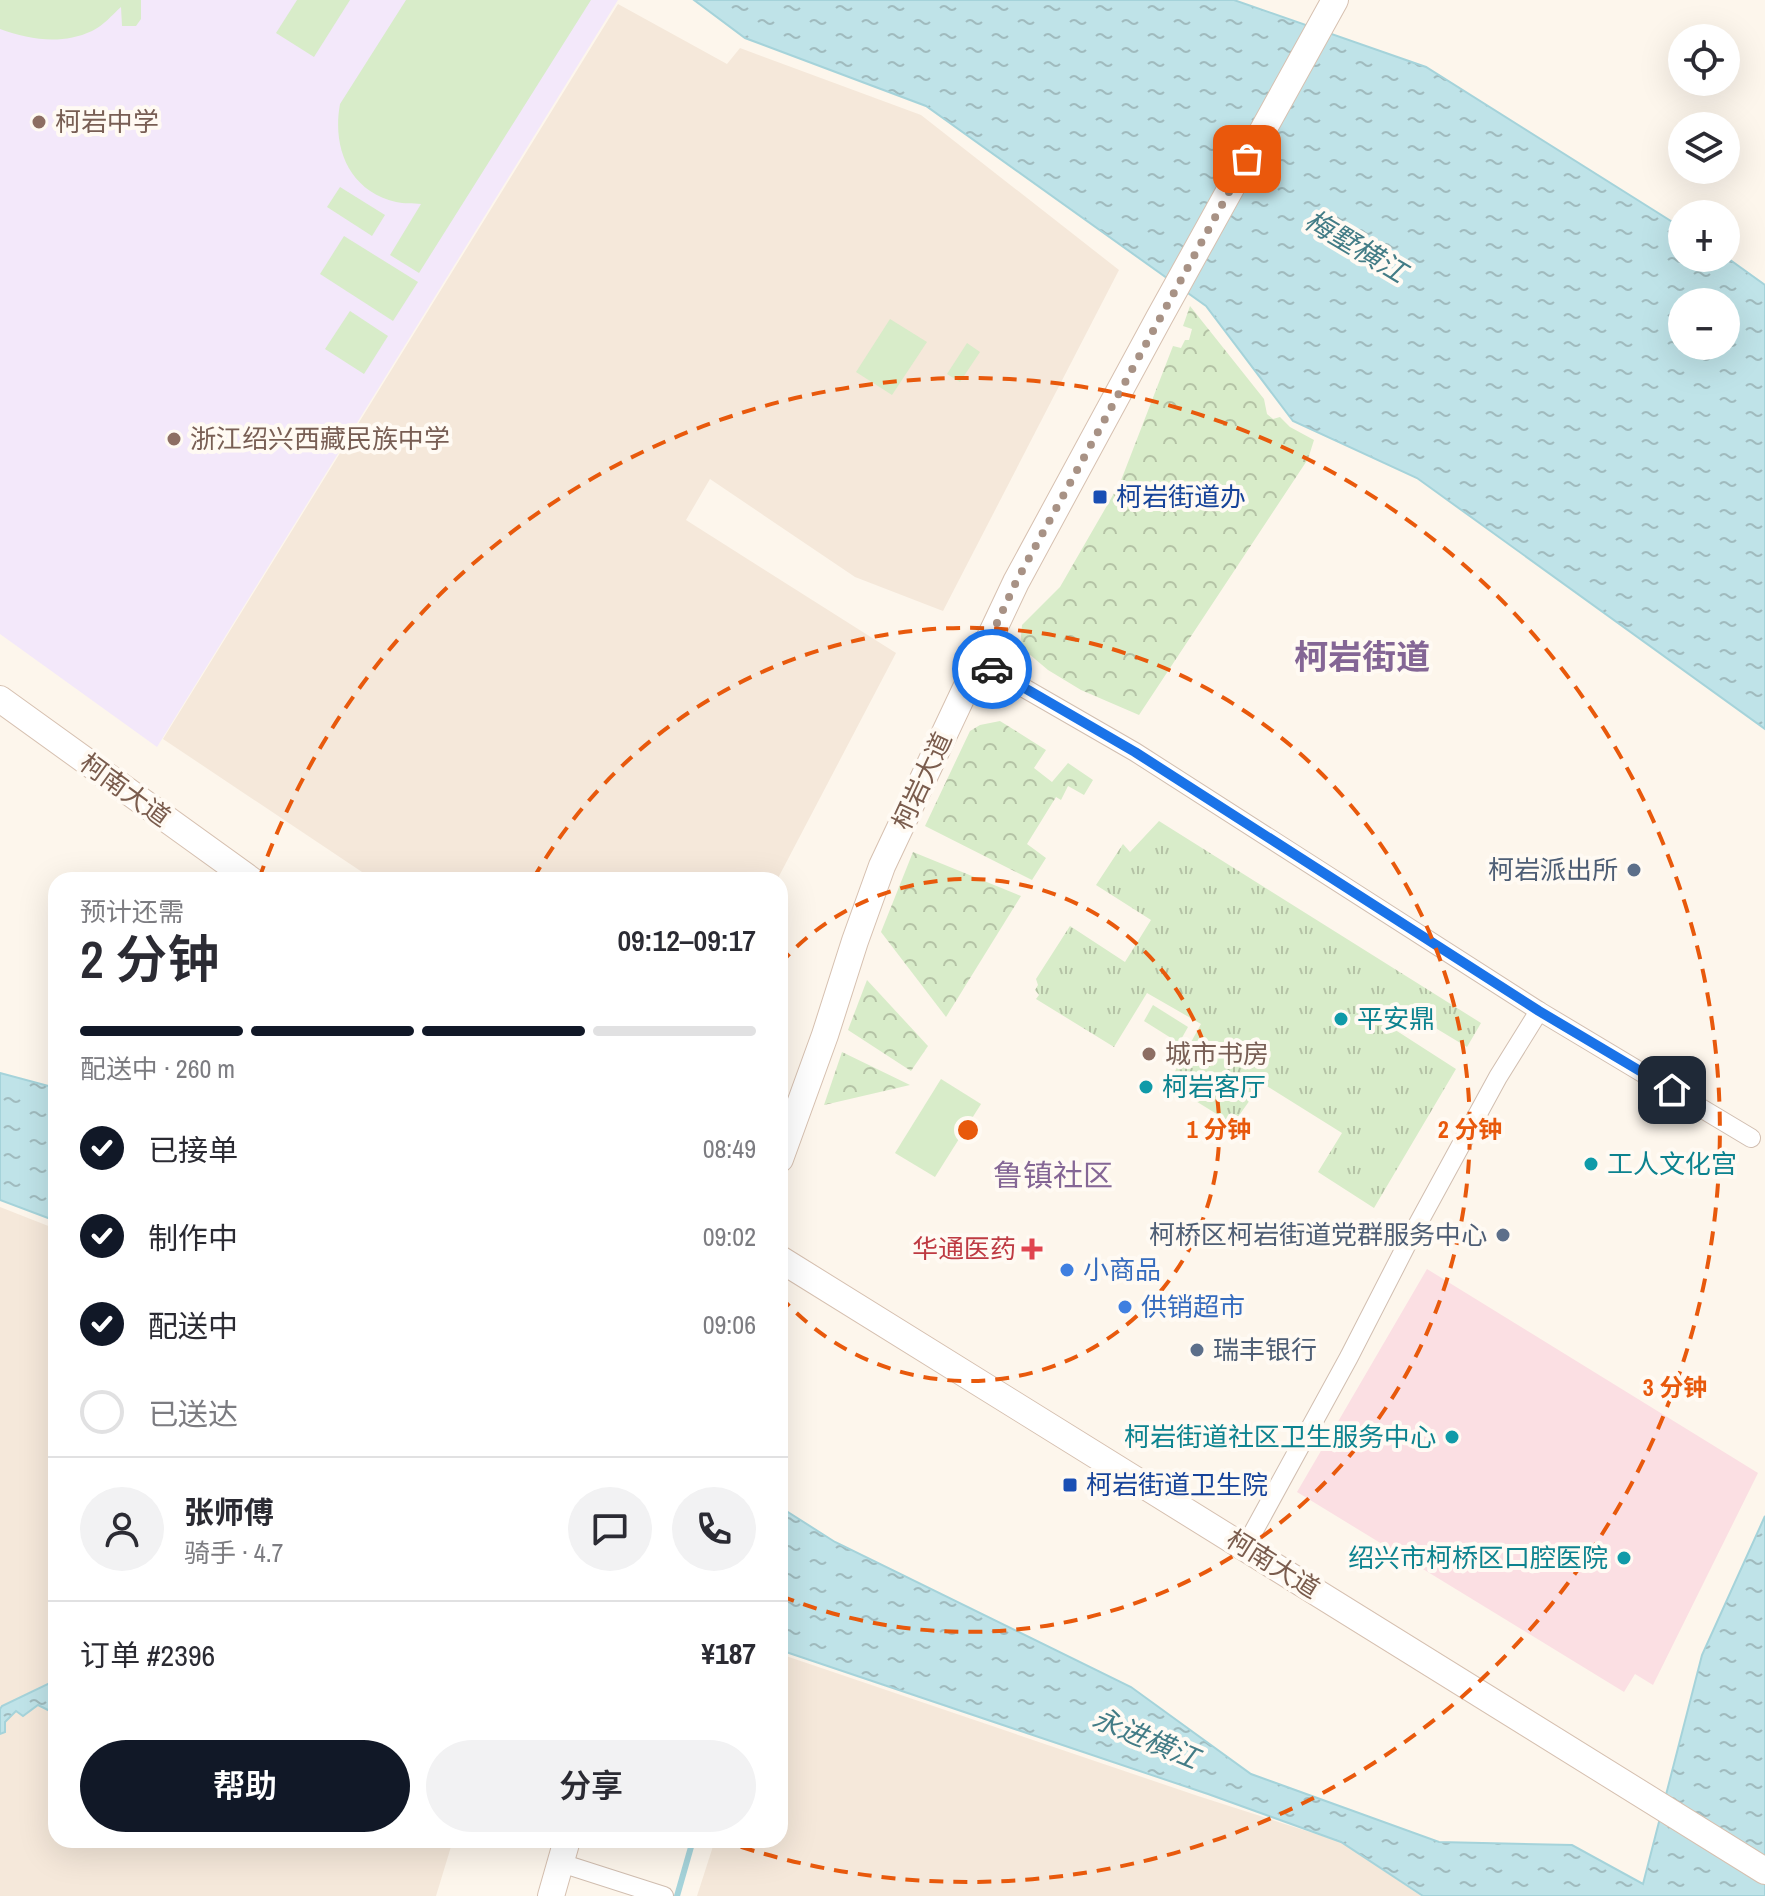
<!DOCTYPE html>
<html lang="zh">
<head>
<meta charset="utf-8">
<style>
  :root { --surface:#fff; --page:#f2f2f3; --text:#2b2b33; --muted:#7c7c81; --line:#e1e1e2; --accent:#111827 }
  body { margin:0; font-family:"Archivo Narrow","Noto Sans SC",sans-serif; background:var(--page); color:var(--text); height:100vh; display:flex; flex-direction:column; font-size:30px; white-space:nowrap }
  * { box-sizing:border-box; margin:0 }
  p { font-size:26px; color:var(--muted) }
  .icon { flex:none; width:44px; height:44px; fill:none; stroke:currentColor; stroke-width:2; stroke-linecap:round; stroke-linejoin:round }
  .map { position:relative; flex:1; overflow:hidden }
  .sheet { position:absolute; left:48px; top:872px; width:740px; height:976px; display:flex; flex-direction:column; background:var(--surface); border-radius:24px; box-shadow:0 8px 32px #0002 }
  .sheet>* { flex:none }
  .buttons { position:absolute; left:1668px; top:24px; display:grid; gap:16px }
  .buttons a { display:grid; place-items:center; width:72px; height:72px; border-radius:50%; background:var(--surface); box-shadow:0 8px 32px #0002; font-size:40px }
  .pin { position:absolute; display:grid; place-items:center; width:68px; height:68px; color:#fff; margin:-34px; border-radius:16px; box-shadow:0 4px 12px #0006 }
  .courier { position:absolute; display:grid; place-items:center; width:80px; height:80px; margin:-40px; border:6px solid #1a73e8; border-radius:50%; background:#fff; color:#222; box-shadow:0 2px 10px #0007 }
  .headline em { font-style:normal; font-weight:600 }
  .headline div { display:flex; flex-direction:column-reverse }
  .headline { display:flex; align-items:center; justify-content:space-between; height:136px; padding:0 32px }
  h1 { font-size:52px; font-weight:600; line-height:60px }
  .bar { display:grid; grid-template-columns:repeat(4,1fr); gap:12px 8px; align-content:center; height:96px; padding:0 32px }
  .bar i { height:10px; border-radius:6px; background:var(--line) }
  .bar .on { background:var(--accent) }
  .bar p { grid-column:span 4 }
  .line { display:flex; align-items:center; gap:20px; padding:0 32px; border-top:2px solid var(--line) }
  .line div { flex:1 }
  .round { display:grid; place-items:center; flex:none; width:84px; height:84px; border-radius:42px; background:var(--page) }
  ol { padding:0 32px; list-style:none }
  li { display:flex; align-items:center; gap:24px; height:88px }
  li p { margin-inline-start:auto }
  li .icon { padding:8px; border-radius:50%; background:var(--accent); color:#fff; stroke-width:4 }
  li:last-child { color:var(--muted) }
  li i { width:44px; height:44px; border:4px solid var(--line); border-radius:50% }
  .button { display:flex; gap:16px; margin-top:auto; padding:16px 32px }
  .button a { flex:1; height:92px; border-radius:48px; background:var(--accent); color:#fff; font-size:32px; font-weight:600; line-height:92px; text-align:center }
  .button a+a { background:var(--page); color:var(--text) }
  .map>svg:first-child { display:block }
  .residential { fill:#f5e8da }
  .education { fill:#f3e8fa }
  .medical { fill:#fbdfe3 }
  .grass { fill:url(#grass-tufts) }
  .forest { fill:url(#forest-crowns) }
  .pitch { fill:#d8ecc9 }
  .water { fill:url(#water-ripples); stroke:#a5d3da; stroke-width:2; fill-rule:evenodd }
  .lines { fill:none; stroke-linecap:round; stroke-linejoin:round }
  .stream { stroke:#a5d3da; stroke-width:6 }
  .street-casing { stroke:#d1beb0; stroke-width:20 }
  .secondary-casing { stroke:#d6c0b0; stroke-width:28 }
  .street { stroke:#fff; stroke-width:18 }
  .secondary { stroke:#fff; stroke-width:26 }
  .done { stroke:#a89285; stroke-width:8; stroke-dasharray:0 14.4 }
  .route { stroke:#1a73e8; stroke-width:10 }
  .ring { fill:none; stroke:#e8590c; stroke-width:4; stroke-dasharray:14 10 }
  .education-dot { fill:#8d6e63; stroke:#fffaf3; stroke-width:3 }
  .transit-dot { fill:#1a4fb4; stroke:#fffaf3; stroke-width:3 }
  .service-dot { fill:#5c6f8a; stroke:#fffaf3; stroke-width:3 }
  .culture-dot { fill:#0f9aa8; stroke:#fffaf3; stroke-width:3 }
  .health-dot { fill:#e0444e; stroke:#fffaf3; stroke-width:3 }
  .shop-dot { fill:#3f7fe0; stroke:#fffaf3; stroke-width:3 }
  .labels { text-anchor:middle; stroke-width:8; stroke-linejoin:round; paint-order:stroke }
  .education-label { font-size:26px; fill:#785e54; stroke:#fffaf3; text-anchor:start }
  .transit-label { font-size:26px; fill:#164399; stroke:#fffaf3; text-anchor:start }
  .street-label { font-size:26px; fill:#7a5c4d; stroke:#fffaf3 }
  .service-label { font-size:26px; fill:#4e5e75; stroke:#fffaf3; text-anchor:end }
  .culture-label { font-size:26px; fill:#0d838f; stroke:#fffaf3; text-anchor:start }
  .health-label { font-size:26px; fill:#be3a42; stroke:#fffaf3; text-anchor:end }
  .shop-label { font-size:26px; fill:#366cbe; stroke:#fffaf3; text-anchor:start }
  .water-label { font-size:28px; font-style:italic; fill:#437c86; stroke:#fffaf3 }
  .quarter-label { font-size:30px; fill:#846695; stroke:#fffaf3 }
  .district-label { font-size:34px; font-weight:bold; fill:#846695; stroke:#fffaf3 }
  .centre { fill:#e8590c; stroke:#fffaf3; stroke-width:4 }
  .ring-label { font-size:24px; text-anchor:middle; font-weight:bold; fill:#e8590c; stroke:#fffaf3; stroke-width:8; stroke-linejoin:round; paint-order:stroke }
</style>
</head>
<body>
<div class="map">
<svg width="1765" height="1896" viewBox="0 0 1765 1896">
  <defs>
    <pattern id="grass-tufts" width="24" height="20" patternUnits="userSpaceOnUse" patternTransform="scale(2)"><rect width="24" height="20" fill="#d8ecc9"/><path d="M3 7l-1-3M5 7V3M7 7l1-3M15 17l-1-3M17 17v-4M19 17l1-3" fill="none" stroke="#b4c2a5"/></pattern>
    <pattern id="forest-crowns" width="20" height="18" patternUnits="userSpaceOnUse" patternTransform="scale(2)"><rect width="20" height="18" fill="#d8ecc9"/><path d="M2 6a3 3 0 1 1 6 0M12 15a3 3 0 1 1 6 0" fill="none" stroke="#b4c2a5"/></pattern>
    <pattern id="water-ripples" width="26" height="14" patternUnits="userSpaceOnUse" patternTransform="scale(2)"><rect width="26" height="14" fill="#bfe3e8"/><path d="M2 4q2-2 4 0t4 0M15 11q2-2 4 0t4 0" fill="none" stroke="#a0bbbe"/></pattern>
  </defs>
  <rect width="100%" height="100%" fill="#fdf6ec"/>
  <g class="residential">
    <path d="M618 4 727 64 740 48 921 115 1119 270 943 611 855 577 710 479 686 520 896 653 777 880H374L163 739Z"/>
    <path d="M0 1207 56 1229V1840H453L436 1896H0Z"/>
    <path d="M780 1654 1198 1796 1341 1842 1421 1896H697L715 1840H780Z"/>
  </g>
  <path class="education" d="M0 0H618L157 747 0 634Z"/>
  <path class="medical" d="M1427 1269 1758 1473 1653 1685 1635 1674 1624 1692 1297 1492Z"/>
  <path class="grass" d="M1159 821 1481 1023 1467 1047 1399 1006 1386 1024 1456 1069 1374 1208 1318 1172 1342 1133 1262 1083 1233 1124 1168 1084 1201 1024 1147 993 1114 1047 1036 999 1039 995 1035 990 1038 985 1036 979 1070 926 1125 962 1151 920 1096 885 1123 844 1130 852Z"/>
  <g class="forest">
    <path d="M1190 306 1264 399 1267 414 1273 419 1280 417 1290 427 1314 440 1308 459 1139 715 1081 690 1048 670 1022 648 1021 636 1022 625 1060 587 1120 483 1173 346 1181 348 1185 340H1189L1192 329 1183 326Z"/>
    <path d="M1000 721 1046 750 1034 768 1052 782 1068 763 1093 780 1084 795 1068 786 1061 800 1056 797 1027 844 1046 858 1032 880 925 826 970 731 980 725Z"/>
    <path d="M913 852 1021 896 946 1017 881 932Z"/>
    <path d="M867 980 928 1046 911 1071 848 1030Z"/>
    <path d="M842 1052 910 1085 824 1105Z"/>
  </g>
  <g class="pitch">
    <path d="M0 0H141V19L136 26H122L121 7C112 15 103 26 92 31 62 45 30 40 0 29Z"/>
    <path d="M297 0H350L314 57 276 33Z"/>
    <path d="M406 0H591L419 273 390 255 421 204C413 203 404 204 396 202 349 191 332 148 340 104Z"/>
    <path d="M340 187 385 215 372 236 327 207Z"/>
    <path d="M344 236 418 282 393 321 320 274Z"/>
    <path d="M350 311 388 336 364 374 325 349Z"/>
    <path d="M890 319 927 342 892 395 856 372Z"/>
    <path d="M967 343 980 352 960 382 947 374Z"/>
    <path d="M1153 1005 1188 1027 1179 1043 1144 1021Z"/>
    <path d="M941 1079 981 1104 935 1177 895 1153Z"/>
  </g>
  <g class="water">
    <path d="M694 0H1234L1426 67 1682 228V258L1726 257 1765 285V729L1417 478 1293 421 1206 306 926 106 745 38ZM1682 302H1726V346H1682Z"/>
    <path d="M0 1073 56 1088V1221L0 1200Z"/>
    <path d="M780 1507 835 1542 1131 1687 1251 1774 1439 1842 1572 1845 1643 1884 1702 1655 1765 1516V1896H1423L1341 1842 1208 1794 780 1650Z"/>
    <path d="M56 1680V1709L52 1712 38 1705 23 1716 16 1711 5 1722V1732L0 1734V1709L2 1706Z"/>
  </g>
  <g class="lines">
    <path class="stream" d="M677 1896 693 1840"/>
    <defs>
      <g id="street">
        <path d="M979 662 1135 752 1539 1011 1751 1138"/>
        <path d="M1245 1547 1349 1357 1408 1242 1498 1077 1539 1011"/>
        <path d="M561 1863 664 1896"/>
      </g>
      <g id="secondary">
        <path d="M0 699 251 880"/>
        <path d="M780 1159 825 1035 855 941 882 866 1016 582 1159 318 1335 0"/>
        <path d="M780 1259 1765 1871"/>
        <path d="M551 1896 567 1840"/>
      </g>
    </defs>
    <use href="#street" class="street-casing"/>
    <use href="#secondary" class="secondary-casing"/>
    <use href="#street" class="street"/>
    <use href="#secondary" class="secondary"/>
  </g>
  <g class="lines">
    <path class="done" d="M992 669 979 662 1016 582 1247 159"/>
    <path class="route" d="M992 669 1135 752 1539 1011 1672 1090"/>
  </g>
  <g class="ring">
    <path d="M780 964A251 251 0 1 1 780 1296"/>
    <path d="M533 879A502 502 0 1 1 784 1597"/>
    <path d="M259 879A752 752 0 1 1 723 1841"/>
  </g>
  <g class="education-dot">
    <circle cx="39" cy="122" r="8"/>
    <circle cx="174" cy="439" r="8"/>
    <circle cx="1149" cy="1054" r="8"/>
  </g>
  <g class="transit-dot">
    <rect x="1092" y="489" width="16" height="16" rx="4"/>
    <rect x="1062" y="1477" width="16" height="16" rx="4"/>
  </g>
  <g class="service-dot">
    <circle cx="1634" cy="870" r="8"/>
    <circle cx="1503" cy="1235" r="8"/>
    <circle cx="1197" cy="1350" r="8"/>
  </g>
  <g class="culture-dot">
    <circle cx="1341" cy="1019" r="8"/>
    <circle cx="1146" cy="1087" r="8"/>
    <circle cx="1591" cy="1164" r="8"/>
    <circle cx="1452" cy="1437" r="8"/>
    <circle cx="1624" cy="1558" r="8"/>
  </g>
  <path class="health-dot" d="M1028 1237h8v8h8v8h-8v8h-8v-8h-8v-8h8z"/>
  <g class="shop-dot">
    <circle cx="1067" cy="1270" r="8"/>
    <circle cx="1125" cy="1307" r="8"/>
  </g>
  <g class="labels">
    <g class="education-label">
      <text x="55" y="131">柯岩中学</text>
      <text x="190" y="448">浙江绍兴西藏民族中学</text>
      <text x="1165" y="1063">城市书房</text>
    </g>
    <g class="transit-label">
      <text x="1116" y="506">柯岩街道办</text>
      <text x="1086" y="1494">柯岩街道卫生院</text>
    </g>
    <g class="street-label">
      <text transform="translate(922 781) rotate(-65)" y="9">柯岩大道</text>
      <text transform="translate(125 790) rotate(36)" y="9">柯南大道</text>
      <text transform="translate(1273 1564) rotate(32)" y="9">柯南大道</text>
    </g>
    <g class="service-label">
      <text x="1618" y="879">柯岩派出所</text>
      <text x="1487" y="1244">柯桥区柯岩街道党群服务中心</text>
      <text x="1213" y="1359" text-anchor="start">瑞丰银行</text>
    </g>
    <g class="culture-label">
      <text x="1357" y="1028">平安鼎</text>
      <text x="1162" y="1096">柯岩客厅</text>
      <text x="1607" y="1173">工人文化宫</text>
      <text x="1436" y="1446" text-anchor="end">柯岩街道社区卫生服务中心</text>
      <text x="1608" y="1567" text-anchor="end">绍兴市柯桥区口腔医院</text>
    </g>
    <g class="health-label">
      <text x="1016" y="1258">华通医药</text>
    </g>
    <g class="shop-label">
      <text x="1083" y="1279">小商品</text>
      <text x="1141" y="1316">供销超市</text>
    </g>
    <g class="water-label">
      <text transform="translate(1356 246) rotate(31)" y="10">梅墅横江</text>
      <text transform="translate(1146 1738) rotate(23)" y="10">永进横江</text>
    </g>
    <g class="quarter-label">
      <text x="1053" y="1186">鲁镇社区</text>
    </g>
    <g class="district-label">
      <text x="1362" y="669">柯岩街道</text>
    </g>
  </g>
  <circle cx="968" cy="1130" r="12" class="centre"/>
  <g class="ring-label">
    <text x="1219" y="1138">1 分钟</text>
    <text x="1470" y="1138">2 分钟</text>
    <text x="1675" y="1396">3 分钟</text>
  </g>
</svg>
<div class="buttons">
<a><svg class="icon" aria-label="locate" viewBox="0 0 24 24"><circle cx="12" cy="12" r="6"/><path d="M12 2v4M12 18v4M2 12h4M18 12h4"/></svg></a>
<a><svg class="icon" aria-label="layers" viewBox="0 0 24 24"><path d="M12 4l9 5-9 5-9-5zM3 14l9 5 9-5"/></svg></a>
<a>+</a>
<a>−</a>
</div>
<div class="pin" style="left:1247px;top:159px;background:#ea580c"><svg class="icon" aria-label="bag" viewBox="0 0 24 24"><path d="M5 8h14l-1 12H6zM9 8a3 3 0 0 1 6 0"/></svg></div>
<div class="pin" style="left:1672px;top:1090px;background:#1f2937"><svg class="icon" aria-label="home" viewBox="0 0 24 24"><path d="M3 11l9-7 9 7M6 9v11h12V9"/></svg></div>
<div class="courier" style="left:992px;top:669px"><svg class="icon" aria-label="car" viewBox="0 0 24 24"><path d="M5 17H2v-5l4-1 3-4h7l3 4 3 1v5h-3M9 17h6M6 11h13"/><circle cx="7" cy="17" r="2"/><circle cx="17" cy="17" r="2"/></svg></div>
<section class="sheet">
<div class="headline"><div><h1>2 分钟</h1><p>预计还需</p></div><em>09:12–09:17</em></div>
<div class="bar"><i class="on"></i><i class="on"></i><i class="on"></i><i></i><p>配送中 · 260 m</p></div>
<ol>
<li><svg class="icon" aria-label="check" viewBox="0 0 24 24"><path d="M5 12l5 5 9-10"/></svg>已接单<p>08:49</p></li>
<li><svg class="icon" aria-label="check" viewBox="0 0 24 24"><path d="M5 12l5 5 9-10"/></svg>制作中<p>09:02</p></li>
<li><svg class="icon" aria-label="check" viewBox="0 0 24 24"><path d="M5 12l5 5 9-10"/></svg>配送中<p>09:06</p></li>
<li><i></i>已送达</li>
</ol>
<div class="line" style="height:144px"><a class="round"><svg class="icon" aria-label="person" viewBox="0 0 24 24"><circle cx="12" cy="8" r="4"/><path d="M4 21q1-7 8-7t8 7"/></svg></a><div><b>张师傅</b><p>骑手 · 4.7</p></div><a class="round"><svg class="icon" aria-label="chat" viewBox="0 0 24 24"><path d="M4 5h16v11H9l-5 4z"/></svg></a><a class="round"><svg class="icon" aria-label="phone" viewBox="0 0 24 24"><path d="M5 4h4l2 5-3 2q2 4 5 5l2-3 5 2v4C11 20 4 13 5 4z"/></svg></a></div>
<div class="line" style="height:104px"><div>订单 #2396</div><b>¥187</b></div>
<div class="button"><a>帮助</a><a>分享</a></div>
</section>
</div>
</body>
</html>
